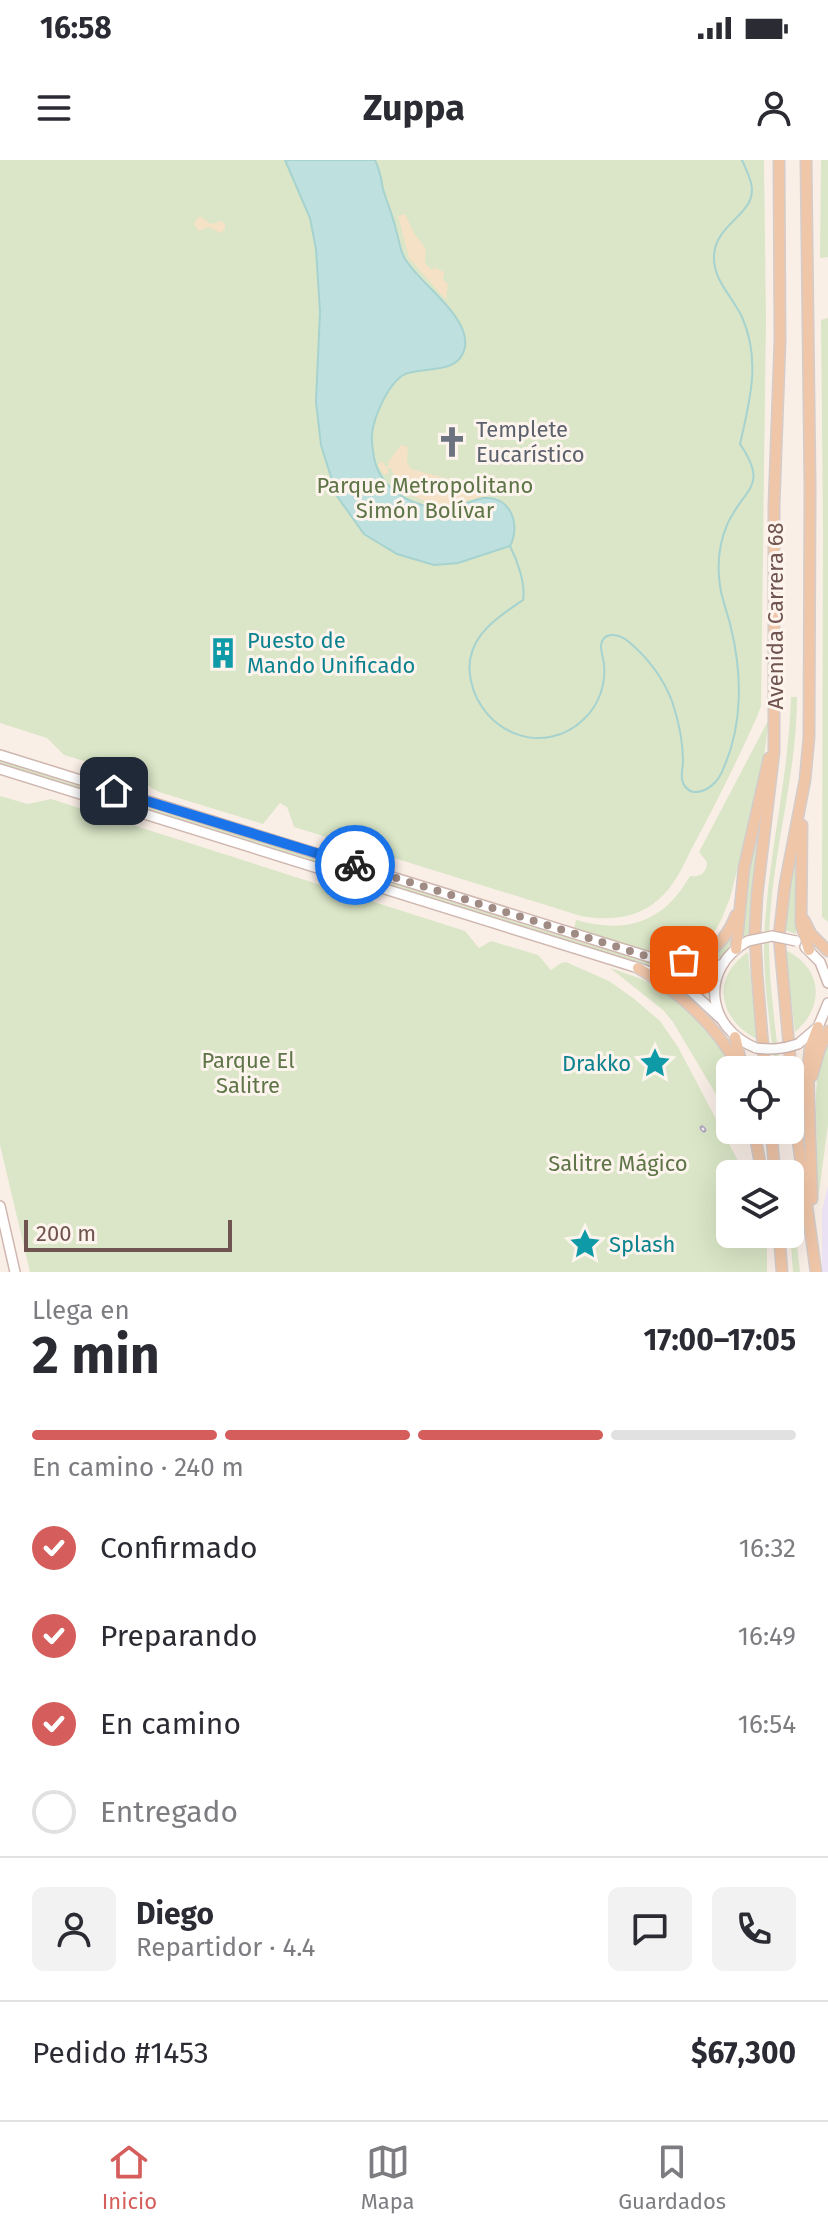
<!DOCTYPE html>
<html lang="es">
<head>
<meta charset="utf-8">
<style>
  :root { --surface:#fff; --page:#f2f2f3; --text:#2b2b33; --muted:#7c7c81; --line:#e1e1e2; --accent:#d55d5b }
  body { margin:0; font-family:"Fira Sans",sans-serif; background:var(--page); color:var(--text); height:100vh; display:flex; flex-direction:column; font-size:30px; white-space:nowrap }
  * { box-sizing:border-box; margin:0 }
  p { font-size:26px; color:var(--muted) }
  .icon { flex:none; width:44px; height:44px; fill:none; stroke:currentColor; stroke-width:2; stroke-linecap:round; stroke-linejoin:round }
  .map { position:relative; height:1112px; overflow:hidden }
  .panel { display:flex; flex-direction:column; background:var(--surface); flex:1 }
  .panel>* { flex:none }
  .buttons { position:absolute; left:716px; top:896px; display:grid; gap:16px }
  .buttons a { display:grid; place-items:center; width:88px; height:88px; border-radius:12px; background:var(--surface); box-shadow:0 8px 32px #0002; font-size:40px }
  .scale { position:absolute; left:24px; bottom:20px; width:208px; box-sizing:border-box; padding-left:8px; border:4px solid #70544f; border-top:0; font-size:22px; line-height:28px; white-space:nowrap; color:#70544f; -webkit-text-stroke:6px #fdf4ed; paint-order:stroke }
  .pin { position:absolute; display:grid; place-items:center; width:68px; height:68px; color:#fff; margin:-34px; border-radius:16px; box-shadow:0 4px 12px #0006 }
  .courier { position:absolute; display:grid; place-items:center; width:80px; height:80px; margin:-40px; border:6px solid #1a73e8; border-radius:50%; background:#fff; color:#222; box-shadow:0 2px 10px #0007 }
  .head em { font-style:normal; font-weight:700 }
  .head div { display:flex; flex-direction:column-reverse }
  .head { display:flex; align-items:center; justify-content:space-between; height:136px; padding:0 32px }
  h1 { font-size:52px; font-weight:700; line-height:60px }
  .bar { display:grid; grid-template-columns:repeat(4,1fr); gap:12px 8px; align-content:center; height:96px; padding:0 32px }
  .bar i { height:10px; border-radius:6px; background:var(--line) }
  .bar .selected { background:var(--accent) }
  .bar p { grid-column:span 4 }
  .line { display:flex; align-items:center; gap:20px; padding:0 32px; border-top:2px solid var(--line) }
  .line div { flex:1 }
  .round { display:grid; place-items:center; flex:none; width:84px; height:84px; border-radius:12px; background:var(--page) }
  ol { padding:0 32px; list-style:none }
  li { display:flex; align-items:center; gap:24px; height:88px }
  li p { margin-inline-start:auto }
  li .icon { padding:8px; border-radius:50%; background:var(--accent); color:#fff; stroke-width:4 }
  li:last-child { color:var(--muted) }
  li i { width:44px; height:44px; border:4px solid var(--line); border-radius:50% }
  .status { display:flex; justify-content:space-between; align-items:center; height:56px; padding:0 40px; background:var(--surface); direction:ltr }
  .status svg { height:22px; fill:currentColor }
  header { display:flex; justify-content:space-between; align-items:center; height:104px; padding:0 32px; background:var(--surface); font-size:36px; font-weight:700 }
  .tabs { display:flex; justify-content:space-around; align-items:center; height:112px; border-top:2px solid var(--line); background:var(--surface); font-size:22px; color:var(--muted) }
  .tabs a { display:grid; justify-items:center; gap:4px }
  .tabs .selected { color:var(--accent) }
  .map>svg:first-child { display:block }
  .education { fill:#ece4f6 }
  .green { fill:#dae6c7 }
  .sand { fill:#f5e1c6 }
  .water { fill:#bee1df; stroke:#a6d2cf; stroke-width:2 }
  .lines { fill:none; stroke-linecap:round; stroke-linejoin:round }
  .stream { stroke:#a6d2cf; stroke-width:2 }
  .secondary-casing { stroke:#cfb7b0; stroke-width:12 }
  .primary-casing { stroke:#d4ccca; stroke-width:13 }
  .secondary { stroke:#fff; stroke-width:9 }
  .primary { stroke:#f0c6a8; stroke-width:10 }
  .rail-casing { stroke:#b0a7c2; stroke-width:5 }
  .rail { stroke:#fdf4ed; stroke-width:2; stroke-dasharray:6; stroke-linecap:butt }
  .secondary-bridge-casing { stroke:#cfb7b0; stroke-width:12; stroke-linecap:butt }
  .secondary-bridge { stroke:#fff; stroke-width:9 }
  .done { stroke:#a08a84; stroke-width:8; stroke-dasharray:0 14.4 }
  .route { stroke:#1a73e8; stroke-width:10 }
  .labels { text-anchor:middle; stroke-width:6; stroke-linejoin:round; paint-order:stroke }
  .worship-label { font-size:22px; fill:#5b616d; stroke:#fdf4ed; text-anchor:start }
  .park-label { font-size:22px; fill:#5e7548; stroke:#fdf4ed }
  .street-label { font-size:22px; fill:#70544f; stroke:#fdf4ed }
  .culture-label { font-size:22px; fill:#0d838f; stroke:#fdf4ed; text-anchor:start }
</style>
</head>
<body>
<div class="status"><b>16:58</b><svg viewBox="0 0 49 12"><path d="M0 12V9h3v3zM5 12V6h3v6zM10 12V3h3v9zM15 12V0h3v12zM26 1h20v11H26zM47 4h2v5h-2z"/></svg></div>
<header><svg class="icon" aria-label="menu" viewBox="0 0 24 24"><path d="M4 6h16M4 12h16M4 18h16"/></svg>Zuppa<svg class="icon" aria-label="person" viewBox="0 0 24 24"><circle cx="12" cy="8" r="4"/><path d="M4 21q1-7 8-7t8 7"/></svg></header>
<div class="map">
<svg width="828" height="1112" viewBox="0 0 828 1112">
  <rect width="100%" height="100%" fill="#faefe7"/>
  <path class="education" d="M828 1026V1112H822V1050Z"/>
  <g class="green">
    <path d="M0 0H764L766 159 761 546 756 559C736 603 715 646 692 688 683 706 674 727 658 740 636 759 609 761 581 756L294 667 287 647 280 643 263 664 159 632 128 614 64 595 47 578 0 563Z"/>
    <path d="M821 0H828V97L820 98Z"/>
    <path d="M828 158V762L822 757V751L823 371 821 160Z"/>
    <path d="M791 537H797C797 611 775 683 770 757 766 807 775 860 780 910H775C770 862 761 811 765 763 770 687 789 613 791 537Z"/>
    <path d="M769 559 762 613 730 738C726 747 723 758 718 766 685 816 617 781 574 769L576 760C627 774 663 763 690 716 700 718 707 712 707 702L699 692Z"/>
    <path d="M0 600 112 637 355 709 430 735 584 783 697 816 713 817 711 835 688 821 672 814 0 605Z"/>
    <path d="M0 636 28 644 51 639 465 771 479 788 491 781 538 795 551 810 561 803 566 802 609 821 633 838 660 861 678 887 745 1014H730V1074H764L767 1085V1112H30L0 985Z"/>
    <path d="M763 648 751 774 742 780 752 692Z"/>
    <path d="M797 682 796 774 785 770Z"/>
    <path d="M733 771C731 795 715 807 691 803 710 797 723 788 733 771Z"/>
    <path d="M785 790C822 807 826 846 795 872Z"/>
    <path d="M748 792 757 879C719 860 710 818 748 792Z"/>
    <path d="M610 808C622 812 635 816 646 821 685 836 711 870 732 904L734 910H730V958L673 862 663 850Z"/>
    <path d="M828 881V965L817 1047C817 1024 817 1001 817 978 816 946 813 911 828 881Z"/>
    <path d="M790 1020 800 1112H793L790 1074Z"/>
  </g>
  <g class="sand">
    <path d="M405 54 414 73 426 89 425 103 432 110 434 107 444 112 443 120 448 124 446 140 409 98 398 56Z"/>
    <path d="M198 57H202L210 64 222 61 225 65V69L220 73 209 67 199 71 194 64Z"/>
    <path d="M401 285 408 287 407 302 411 309 464 323 476 322 489 325 491 330 490 335 449 345 430 343 401 331 391 308H387L389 313 384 315 378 305 382 301 386 307 389 306 388 302Z"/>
  </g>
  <path class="water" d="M285 0H375C380 10 381 18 383 29 387 43 393 56 396 70 399 79 400 91 405 99 420 124 470 156 465 187 460 214 427 207 408 213 390 218 374 256 372 274 371 282 373 290 374 298 382 334 421 352 455 347 465 345 474 339 484 338 511 336 521 365 510 386L458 403 434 405 397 394 364 374 337 336 321 285 316 242 320 152 316 89 310 58Z"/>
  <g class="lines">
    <path class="stream" d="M510 386C517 400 526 424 523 440 494 460 462 480 471 521 482 573 544 598 584 559 599 545 606 524 604 504 603 498 601 491 601 486 603 469 621 475 629 482 648 498 663 518 672 541 678 559 683 581 683 601 683 607 681 613 682 619 683 626 687 630 693 632 708 633 719 621 724 607 743 564 742 513 731 468 728 454 722 440 720 426 717 406 719 384 727 365 743 328 770 328 740 284 750 240 761 200 742 157 732 136 713 120 714 96 715 62 759 54 751 23 749 15 745 7 742 0"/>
    <defs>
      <g id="secondary">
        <path d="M0 595 659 800 702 811 708 810 723 804"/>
        <path d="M0 609 667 817 691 831 720 858"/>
        <path d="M748 781C699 808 706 868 756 888"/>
        <path d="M805 787 820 802 828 823"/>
        <path d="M798 884 818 867 828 843"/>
        <path d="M0 1046 15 1112"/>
      </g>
      <g id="primary">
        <path d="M806 0 810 326 809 577 805 620 785 724 779 776 797 974 816 1112"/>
        <path d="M802 665 801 764 809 790"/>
        <path d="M804 760 811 774 828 791"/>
        <path d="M736 789 744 708 769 598"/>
        <path d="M659 800C698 802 721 793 736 755"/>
        <path d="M638 808C681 833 717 865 740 910"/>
        <path d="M735 877 742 906"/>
        <path d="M765 910 757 814 755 773 757 735 774 592V345L780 181 779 0"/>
        <path d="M812 916 820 888 828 871"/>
        <path d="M754 970 762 1014"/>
        <path d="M771 970 775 1014"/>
        <path d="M812 1039 808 908 810 888 818 867"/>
        <path d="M779 1074 782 1112"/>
      </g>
    </defs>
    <use href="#secondary" class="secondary-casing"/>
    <use href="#primary" class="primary-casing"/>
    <use href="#secondary" class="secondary"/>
    <use href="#primary" class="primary"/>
    <defs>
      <path id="rail" d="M702 968 704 970"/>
    </defs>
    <use href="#rail" class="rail-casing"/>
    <use href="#rail" class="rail"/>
    <defs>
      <g id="secondary-bridge">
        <path d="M748 781 772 776 796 781"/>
        <path d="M756 888C772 890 783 889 798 884"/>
      </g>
    </defs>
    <use href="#secondary-bridge" class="secondary-bridge-casing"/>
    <use href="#secondary-bridge" class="secondary-bridge"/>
  </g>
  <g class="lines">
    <path class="done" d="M355 705 659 800H684"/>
    <path class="route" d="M114 631 355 705"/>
  </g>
  <defs>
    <symbol id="church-bare" viewBox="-9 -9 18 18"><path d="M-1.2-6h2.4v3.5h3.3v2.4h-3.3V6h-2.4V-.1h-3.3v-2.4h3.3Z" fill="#6b7280" stroke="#fdf4ed" stroke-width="2.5" paint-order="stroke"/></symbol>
    <symbol id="building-bare" viewBox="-9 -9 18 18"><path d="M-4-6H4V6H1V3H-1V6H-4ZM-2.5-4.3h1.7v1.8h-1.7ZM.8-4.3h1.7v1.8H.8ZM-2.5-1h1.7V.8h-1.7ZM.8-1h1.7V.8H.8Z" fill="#0f9aa8" stroke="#fdf4ed" stroke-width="2.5" paint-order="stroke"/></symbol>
    <symbol id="sight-bare" viewBox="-9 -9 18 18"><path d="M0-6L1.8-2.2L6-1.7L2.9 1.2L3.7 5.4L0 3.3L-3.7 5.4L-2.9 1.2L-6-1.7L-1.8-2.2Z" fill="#0f9aa8" stroke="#fdf4ed" stroke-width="2.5" paint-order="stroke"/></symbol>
  </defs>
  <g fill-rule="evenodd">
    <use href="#church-bare" x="430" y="260" width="44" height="44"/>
    <use href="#building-bare" x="201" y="471" width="44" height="44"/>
    <use href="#sight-bare" x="633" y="881" width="44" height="44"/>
    <use href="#sight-bare" x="563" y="1062" width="44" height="44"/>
  </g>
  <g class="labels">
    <g class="worship-label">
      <text x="476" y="277">Templete<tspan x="476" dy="25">Eucarístico</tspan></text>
    </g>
    <g class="park-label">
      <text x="425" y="333">Parque Metropolitano<tspan x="425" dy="25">Simón Bolívar</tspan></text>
      <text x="248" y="908">Parque El<tspan x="248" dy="25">Salitre</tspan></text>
      <text x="618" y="1011">Salitre Mágico</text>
    </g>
    <g class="street-label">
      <text transform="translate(775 456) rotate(-90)" y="8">Avenida Carrera 68</text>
    </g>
    <g class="culture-label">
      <text x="247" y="488">Puesto de<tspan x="247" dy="25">Mando Unificado</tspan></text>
      <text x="631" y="911" text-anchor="end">Drakko</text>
      <text x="609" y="1092">Splash</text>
    </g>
  </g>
</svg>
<div class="buttons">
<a><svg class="icon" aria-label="locate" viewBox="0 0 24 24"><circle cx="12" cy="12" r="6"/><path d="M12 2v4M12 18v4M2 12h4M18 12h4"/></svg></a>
<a><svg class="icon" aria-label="layers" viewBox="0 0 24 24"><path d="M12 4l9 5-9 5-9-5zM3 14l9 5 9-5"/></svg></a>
</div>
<div class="scale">200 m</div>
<div class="pin" style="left:684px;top:800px;background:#ea580c"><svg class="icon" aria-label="bag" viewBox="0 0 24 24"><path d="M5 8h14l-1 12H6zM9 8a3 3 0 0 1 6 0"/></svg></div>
<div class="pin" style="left:114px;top:631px;background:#1f2937"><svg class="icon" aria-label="home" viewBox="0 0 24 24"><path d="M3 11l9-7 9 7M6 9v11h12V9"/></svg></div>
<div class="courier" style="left:355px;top:705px"><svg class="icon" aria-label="bike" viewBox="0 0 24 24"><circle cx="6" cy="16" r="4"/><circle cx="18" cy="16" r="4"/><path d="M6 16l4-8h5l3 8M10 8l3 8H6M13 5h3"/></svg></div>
</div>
<section class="panel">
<div class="head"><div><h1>2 min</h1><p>Llega en</p></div><em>17:00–17:05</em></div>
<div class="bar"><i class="selected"></i><i class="selected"></i><i class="selected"></i><i></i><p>En camino · 240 m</p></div>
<ol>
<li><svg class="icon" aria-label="check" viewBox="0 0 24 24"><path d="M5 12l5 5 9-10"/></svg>Confirmado<p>16:32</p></li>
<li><svg class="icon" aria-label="check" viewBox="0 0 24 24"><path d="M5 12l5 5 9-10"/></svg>Preparando<p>16:49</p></li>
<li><svg class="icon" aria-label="check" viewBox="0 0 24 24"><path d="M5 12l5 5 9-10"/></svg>En camino<p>16:54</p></li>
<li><i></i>Entregado</li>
</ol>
<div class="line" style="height:144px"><a class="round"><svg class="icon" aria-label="person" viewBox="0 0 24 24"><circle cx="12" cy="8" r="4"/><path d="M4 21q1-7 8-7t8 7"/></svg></a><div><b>Diego</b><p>Repartidor · 4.4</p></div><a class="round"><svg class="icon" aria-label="chat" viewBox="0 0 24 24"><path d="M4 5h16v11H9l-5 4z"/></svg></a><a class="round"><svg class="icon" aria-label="phone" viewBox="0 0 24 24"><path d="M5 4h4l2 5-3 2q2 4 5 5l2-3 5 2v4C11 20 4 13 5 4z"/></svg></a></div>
<div class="line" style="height:104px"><div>Pedido #1453</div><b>$67,300</b></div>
</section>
<nav class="tabs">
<a class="selected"><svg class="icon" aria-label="home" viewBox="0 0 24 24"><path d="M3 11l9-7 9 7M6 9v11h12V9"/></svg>Inicio</a>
<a><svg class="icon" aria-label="map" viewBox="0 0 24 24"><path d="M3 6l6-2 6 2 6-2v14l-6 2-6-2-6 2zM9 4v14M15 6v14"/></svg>Mapa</a>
<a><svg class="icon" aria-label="saved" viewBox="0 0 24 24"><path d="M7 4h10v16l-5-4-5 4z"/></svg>Guardados</a>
</nav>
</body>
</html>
